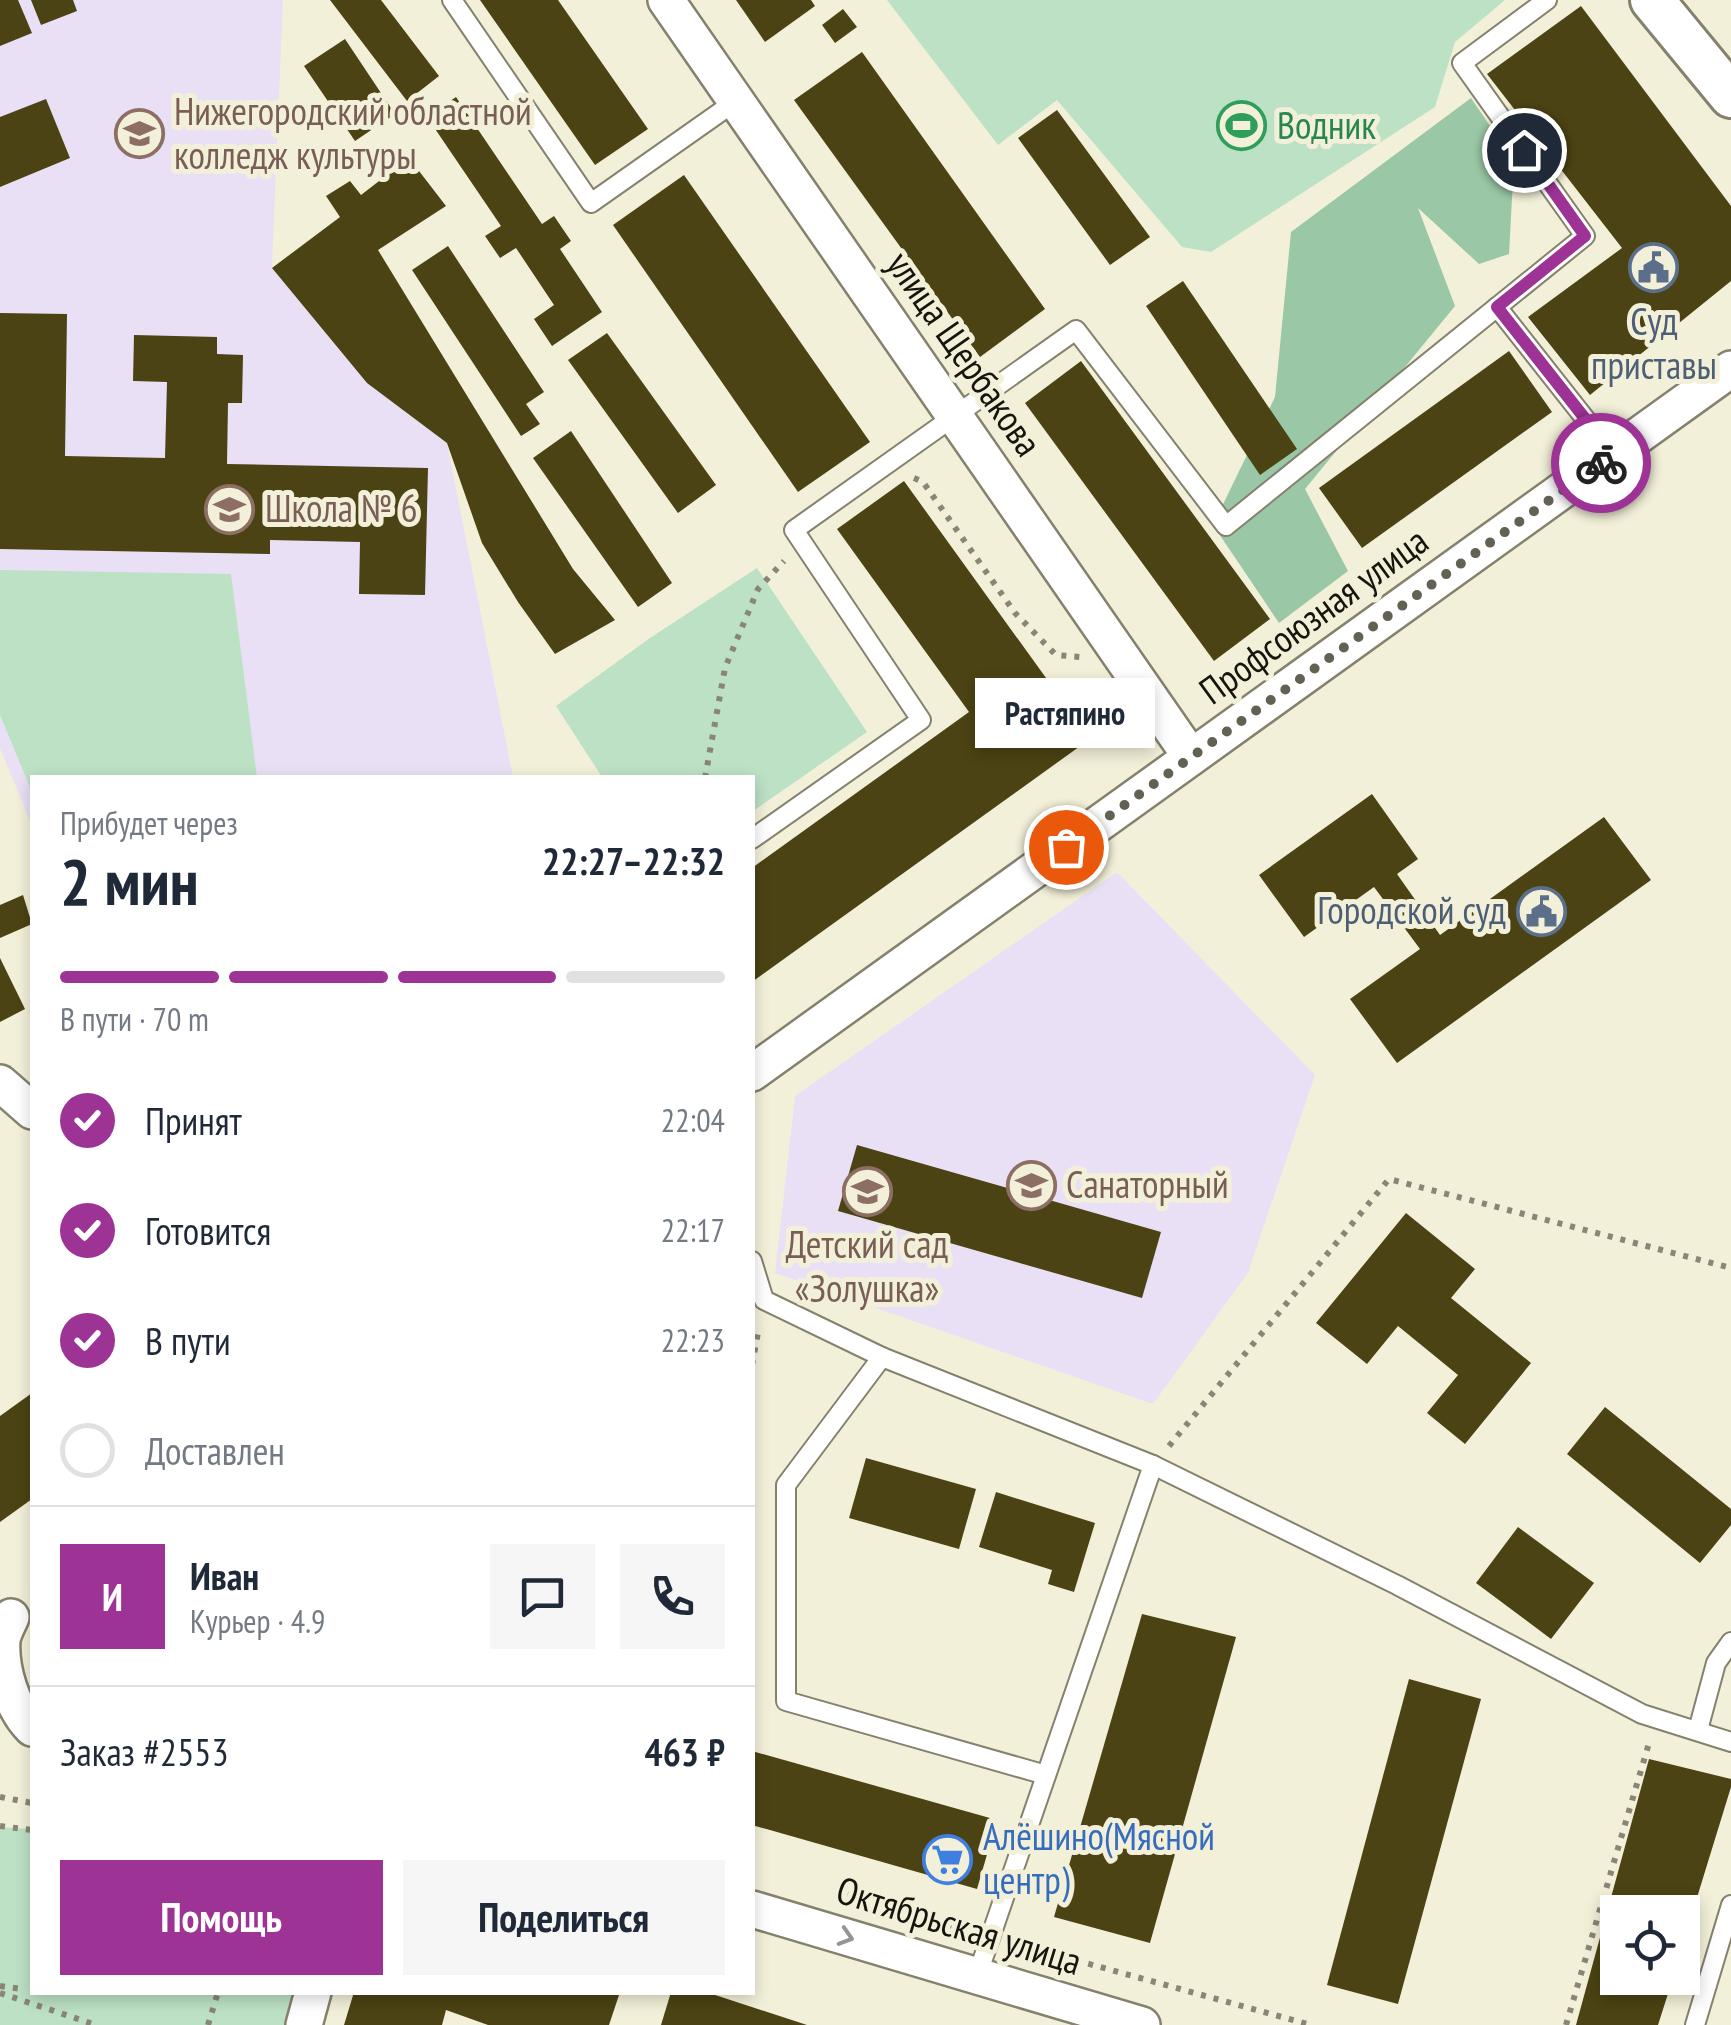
<!DOCTYPE html>
<html lang="ru">
<head>
<meta charset="utf-8">
<style>
  :root { --surface:#fff; --page:#f6f6f7; --text:#1f2937; --muted:#747a83; --line:#e0e1e3; --accent:#9d3395 }
  body { margin:0; font-family:"PT Sans Narrow",sans-serif; background:var(--page); color:var(--text); height:100vh; display:flex; flex-direction:column; font-size:38px; white-space:nowrap }
  * { box-sizing:border-box; margin:0 }
  p { font-size:32px; color:var(--muted) }
  .icon { flex:none; width:55px; height:55px; fill:none; stroke:currentColor; stroke-width:2; stroke-linecap:round; stroke-linejoin:round }
  .map { position:relative; flex:1; overflow:hidden }
  .drawer { position:absolute; left:30px; top:775px; width:725px; height:1220px; display:flex; flex-direction:column; background:var(--surface); border-radius:0px; box-shadow:0 5px 15px #0003 }
  .drawer>* { flex:none }
  .buttons { position:absolute; left:1600px; top:1895px; display:grid; gap:20px }
  .buttons a { display:grid; place-items:center; width:100px; height:100px; border-radius:0px; background:var(--surface); box-shadow:0 5px 15px #0003; font-size:50px }
  .pin { position:absolute; display:grid; place-items:center; width:85px; height:85px; color:#fff; margin:-42px; border:5px solid #fff; border-radius:50%; box-shadow:0 2px 10px #0007 }
  .courier { position:absolute; display:grid; place-items:center; width:100px; height:100px; margin:-50px; border:8px solid #9d3395; border-radius:50%; background:#fff; color:#222; box-shadow:0 2px 12px #0007 }
  .bubble { position:absolute; height:70px; border-radius:0px; background:var(--surface); box-shadow:0 5px 15px #0003; font-size:32px; font-weight:700; line-height:70px; text-align:center }
  .overview em { font-style:normal; font-weight:700 }
  .overview div { display:flex; flex-direction:column-reverse }
  .overview { display:flex; align-items:center; justify-content:space-between; height:170px; padding:0 30px }
  h1 { font-size:65px; font-weight:700; line-height:75px }
  .bar { display:grid; grid-template-columns:repeat(4,1fr); gap:15px 10px; align-content:center; height:120px; padding:0 30px }
  .bar i { height:12px; border-radius:8px; background:var(--line) }
  .bar .on { background:var(--accent) }
  .bar p { grid-column:span 4 }
  .line { display:flex; align-items:center; gap:25px; padding:0 30px; border-top:2px solid var(--line) }
  .line div { flex:1 }
  .round { display:grid; place-items:center; flex:none; width:105px; height:105px; border-radius:0px; background:var(--page) }
  ol { padding:0 30px; list-style:none }
  li { display:flex; align-items:center; gap:30px; height:110px }
  li p { margin-inline-start:auto }
  li .icon { padding:10px; border-radius:50%; background:var(--accent); color:#fff; stroke-width:4 }
  li:last-child { color:var(--muted) }
  li i { width:55px; height:55px; border:5px solid var(--line); border-radius:50% }
  .button { display:flex; gap:20px; margin-top:auto; padding:20px 30px }
  .button a { flex:1; height:115px; border-radius:0px; background:var(--accent); color:#fff; font-size:40px; font-weight:700; line-height:115px; text-align:center }
  .button a+a { background:var(--page); color:var(--text) }
  .map>svg:first-child { display:block }
  .education { fill:#e9e0f6 }
  .green { fill:#bce1c5 }
  .forest { fill:#9ac7a5 }
  .building { fill:#4b4313 }
  .lines { fill:none; stroke-linecap:round; stroke-linejoin:round }
  .service-casing { stroke:#85816d; stroke-width:22 }
  .minor-casing { stroke:#85816d; stroke-width:40 }
  .tertiary-casing { stroke:#85816d; stroke-width:48 }
  .path { stroke:#898677; stroke-width:6; stroke-dasharray:5 8; stroke-linecap:butt }
  .service { stroke:#fff; stroke-width:18 }
  .minor { stroke:#fff; stroke-width:35 }
  .tertiary { stroke:#fff; stroke-width:42 }
  .oneway { stroke:#969592 }
  .done { stroke:#636154; stroke-width:10; stroke-dasharray:0 18 }
  .route { stroke:#9d3395; stroke-width:12 }
  .labels { text-anchor:middle; stroke-width:10; stroke-linejoin:round; paint-order:stroke }
  .education-label { font-size:38px; fill:#785e54; stroke:#f3f0d9; text-anchor:start }
  .leisure-label { font-size:38px; fill:#27864d; stroke:#f3f0d9; text-anchor:start }
  .service-label { font-size:38px; fill:#4e5e75; stroke:#f3f0d9 }
  .street-label { font-size:38px; fill:#16140d; stroke:#f3f0d9 }
  .shop-label { font-size:38px; fill:#366cbe; stroke:#f3f0d9; text-anchor:start }
</style>
</head>
<body>
<div class="map">
<svg width="1731" height="2025" viewBox="0 0 1731 2025">
  <rect width="100%" height="100%" fill="#f3f0d9"/>
  <g class="education">
    <path d="M0 0H283L272 268 367 383 447 443 513 777 32 778V826L0 748Z"/>
    <path d="M1117 872 1315 1075 1248 1273 1153 1404 775 1273 795 1096Z"/>
  </g>
  <g class="green">
    <path d="M887 0H1505L1455 42 1435 107 1211 252 1182 247 1057 100 998 145Z"/>
    <path d="M757 568 867 732 753 811 752 778 602 777 556 706 650 638Z"/>
    <path d="M0 570 231 574 257 777 32 778V792L0 715Z"/>
    <path d="M0 1827 32 1829V1992L311 1993 301 2025H0Z"/>
  </g>
  <path class="forest" d="M1471 98 1514 161 1509 254 1479 264 1418 208 1455 306 1305 489 1348 571 1279 623 1213 525 1275 397 1291 232Z"/>
  <g class="building">
    <path d="M0 0H18L32 33 0 46Z"/>
    <path d="M31 0H73L77 11 41 25Z"/>
    <path d="M330 0H381L439 76 407 101Z"/>
    <path d="M480 0H558L648 129 595 165Z"/>
    <path d="M736 0H811L815 6 765 42Z"/>
    <path d="M1581 6 1731 206V281L1590 395 1528 317 1622 248 1487 74Z"/>
    <path d="M843 9 857 27 835 43 822 25Z"/>
    <path d="M345 39 395 114 355 141 304 66Z"/>
    <path d="M862 52 1045 309 980 357 794 100Z"/>
    <path d="M456 97 542 224 554 216 571 241 560 249 602 312 552 346 534 319 554 305 516 248 500 258 485 236 501 226 427 117Z"/>
    <path d="M46 99 70 158 0 187V117Z"/>
    <path d="M1057 110 1150 237 1110 265 1018 138Z"/>
    <path d="M409 158 446 206 378 250 573 569 615 620 555 654 518 602 482 543 447 443 367 383 272 268 340 217 326 196 350 181 361 195Z"/>
    <path d="M684 175 870 442 798 492 613 225Z"/>
    <path d="M448 246 544 392 526 404 540 424 521 436 412 270Z"/>
    <path d="M1183 281 1297 449 1260 475 1146 306Z"/>
    <path d="M0 313 67 314 65 456 165 458 167 382 133 381 134 335 217 337V354L243 355 242 403H228L227 464 428 468 425 595 359 594 360 542 270 540V554L0 549Z"/>
    <path d="M607 333 716 485 678 513 568 360Z"/>
    <path d="M1509 351 1552 412 1362 548 1319 488Z"/>
    <path d="M1081 361 1270 619 1214 661 1025 403Z"/>
    <path d="M571 431 672 583 638 607 533 458Z"/>
    <path d="M904 481 1090 739 752 982V868L969 712 837 529Z"/>
    <path d="M1372 794 1418 859 1397 874 1440 935 1604 817 1651 880 1397 1063 1350 999 1420 949 1374 887 1304 937 1259 875Z"/>
    <path d="M23 895 32 924 0 938V905Z"/>
    <path d="M0 958 25 1009 0 1022Z"/>
    <path d="M857 1145 1161 1232 1142 1298 838 1211Z"/>
    <path d="M1406 1213 1475 1269 1451 1298 1531 1363 1465 1444 1427 1413 1458 1375 1398 1326 1367 1364 1316 1323Z"/>
    <path d="M32 1393V1499L0 1522V1416Z"/>
    <path d="M1605 1407 1731 1509V1525L1700 1563 1567 1454Z"/>
    <path d="M866 1458 976 1489 959 1549 849 1518Z"/>
    <path d="M996 1492 1095 1523 1074 1592 1048 1584 1052 1570 979 1547Z"/>
    <path d="M1518 1527 1594 1583 1551 1639 1476 1583Z"/>
    <path d="M1142 1614 1236 1637 1150 1943 1054 1917Z"/>
    <path d="M1409 1679 1481 1699 1398 2004 1327 1985Z"/>
    <path d="M752 1751 997 1820 977 1889 752 1825Z"/>
    <path d="M1649 1759 1731 1779V1787L1683 1943 1682 1912H1618V1978H1673L1658 2025H1576Z"/>
    <path d="M354 1992H620L609 2025H488L446 2010 442 2025H344Z"/>
    <path d="M671 1992H706L807 2025H661Z"/>
  </g>
  <g class="lines">
    <defs>
      <g id="service">
        <path d="M452 0 591 203 736 101"/>
        <path d="M1497 307 1613 454"/>
        <path d="M752 839 921 720 794 530 1076 330 1226 526 1585 236 1462 63 1547 0"/>
        <path d="M752 1261 764 1300 882 1357 1153 1465 1397 1585 1642 1714 1731 1742"/>
        <path d="M882 1357 786 1485V1701L1046 1775"/>
        <path d="M1698 1730 1716 1663 1731 1642"/>
        <path d="M977 1976 1153 1465"/>
        <path d="M1695 2025 1731 1905"/>
      </g>
      <g id="minor">
        <path d="M666 0 1191 757"/>
        <path d="M752 1073 1731 369"/>
        <path d="M0 1083 32 1111"/>
        <path d="M11 1617C8 1624 3 1633 2 1640 0 1669 12 1708 32 1728"/>
        <path d="M752 1909 1142 2025"/>
        <path d="M304 2025 313 1992"/>
      </g>
      <path id="tertiary" d="M1652 0 1731 96"/>
    </defs>
    <use href="#service" class="service-casing"/>
    <use href="#minor" class="minor-casing"/>
    <use href="#tertiary" class="tertiary-casing"/>
    <g class="path">
      <path d="M914 478 923 482 1015 613 1056 655 1080 657"/>
      <path d="M705 778 725 668 758 589 784 561"/>
      <path d="M752 1365 759 1327"/>
      <path d="M1169 1446 1389 1179 1731 1268"/>
      <path d="M0 1797 32 1803"/>
      <path d="M0 1826 32 1830"/>
      <path d="M835 1891 967 1930"/>
      <path d="M1013 1943 1311 2025"/>
      <path d="M0 1986 21 1989"/>
      <path d="M0 1993 96 2025"/>
      <path d="M208 2025 218 1992"/>
      <path d="M1566 2025 1649 1743"/>
    </g>
    <use href="#service" class="service"/>
    <use href="#minor" class="minor"/>
    <use href="#tertiary" class="tertiary"/>
  </g>
  <defs><path id="oneway-chevron" d="M-2-3.5L2.5 0L-2 3.5" fill="none" stroke-width="1.6" stroke-linecap="round" stroke-linejoin="round" transform="scale(2.5)"/></defs>
  <use class="oneway" href="#oneway-chevron" transform="translate(846 1937) rotate(17)"/>
  <g class="lines">
    <path class="done" d="M1066 847 1601 463"/>
    <path class="route" d="M1524 150 1585 236 1497 307 1613 454 1601 463"/>
  </g>
  <defs>
    <symbol id="stadium-ring" viewBox="-11 -11 22 22"><circle r="9.5" fill="#f3f0d9" stroke="#2e9e5b" stroke-width="1.5"/><path d="M0-5a6.5 5 0 1 0 0 10a6.5 5 0 1 0 0-10ZM-3.5-1.8h7v3.6h-7Z" fill="#2e9e5b"/></symbol>
    <symbol id="university-ring" viewBox="-11 -11 22 22"><circle r="9.5" fill="#f3f0d9" stroke="#8d6e63" stroke-width="1.5"/><path d="M0-5L7-2L0 1L-7-2ZM-4 1L0 2.5L4 1V4Q0 6-4 4Z" fill="#8d6e63"/></symbol>
    <symbol id="civic-ring" viewBox="-11 -11 22 22"><circle r="9.5" fill="#f3f0d9" stroke="#5c6f8a" stroke-width="1.5"/><path d="M-.6-6.5H3V-4.5H.6V-3L4-1V1h2V6H-6V1h2V-1L-.6-3ZM-1.2 2.5V6h2.4V2.5Z" fill="#5c6f8a"/></symbol>
    <symbol id="school-ring" viewBox="-11 -11 22 22"><circle r="9.5" fill="#f3f0d9" stroke="#8d6e63" stroke-width="1.5"/><path d="M0-5L7-2L0 1L-7-2ZM-4 1L0 2.5L4 1V4Q0 6-4 4Z" fill="#8d6e63"/></symbol>
    <symbol id="supermarket-ring" viewBox="-11 -11 22 22"><circle r="9.5" fill="#f3f0d9" stroke="#3f7fe0" stroke-width="1.5"/><path d="M-6-5.5h2.5l.6 2H6L4.5 2H-2.5L-4.4-4H-6ZM-1.5 3.2a1.3 1.3 0 1 0 .1 0ZM3 3.2a1.3 1.3 0 1 0 .1 0Z" fill="#3f7fe0"/></symbol>
  </defs>
  <g fill-rule="evenodd">
    <use href="#stadium-ring" x="1214" y="98" width="55" height="55"/>
    <use href="#university-ring" x="112" y="106" width="55" height="55"/>
    <use href="#civic-ring" x="1626" y="240" width="55" height="55"/>
    <use href="#school-ring" x="202" y="482" width="55" height="55"/>
    <use href="#civic-ring" x="1514" y="884" width="55" height="55"/>
    <use href="#school-ring" x="1004" y="1158" width="55" height="55"/>
    <use href="#school-ring" x="840" y="1164" width="55" height="55"/>
    <use href="#supermarket-ring" x="920" y="1832" width="55" height="55"/>
  </g>
  <g class="labels">
    <g class="education-label">
      <text x="174" y="125">Нижегородский областной<tspan x="174" dy="44">колледж культуры</tspan></text>
      <text x="265" y="522">Школа № 6</text>
      <text x="1066" y="1198">Санаторный</text>
      <text x="867" y="1258" text-anchor="middle">Детский сад<tspan x="867" dy="44">«Золушка»</tspan></text>
    </g>
    <g class="leisure-label">
      <text x="1277" y="139">Водник</text>
    </g>
    <g class="service-label">
      <text x="1654" y="335">Суд<tspan x="1654" dy="44">приставы</tspan></text>
      <text x="1506" y="924" text-anchor="end">Городской суд</text>
    </g>
    <g class="street-label">
      <text transform="translate(964 354) rotate(55)" y="13">улица Щербакова</text>
      <text transform="translate(1314 616) rotate(-36)" y="13">Профсоюзная улица</text>
      <text transform="translate(959 1926) rotate(17)" y="13">Октябрьская улица</text>
    </g>
    <g class="shop-label">
      <text x="983" y="1850">Алёшино(Мясной<tspan x="983" dy="44">центр)</tspan></text>
    </g>
  </g>
</svg>
<div class="buttons">
<a><svg class="icon" aria-label="locate" viewBox="0 0 24 24"><circle cx="12" cy="12" r="6"/><path d="M12 2v4M12 18v4M2 12h4M18 12h4"/></svg></a>
</div>
<div class="pin" style="left:1066px;top:847px;background:#ea580c"><svg class="icon" aria-label="bag" viewBox="0 0 24 24"><path d="M5 8h14l-1 12H6zM9 8a3 3 0 0 1 6 0"/></svg></div>
<div class="pin" style="left:1524px;top:150px;background:#1f2937"><svg class="icon" aria-label="home" viewBox="0 0 24 24"><path d="M3 11l9-7 9 7M6 9v11h12V9"/></svg></div>
<div class="courier" style="left:1601px;top:463px"><svg class="icon" aria-label="bike" viewBox="0 0 24 24"><circle cx="6" cy="16" r="4"/><circle cx="18" cy="16" r="4"/><path d="M6 16l4-8h5l3 8M10 8l3 8H6M13 5h3"/></svg></div>
<div class="bubble" style="left:975px;top:678px;width:180px">Растяпино</div>
<section class="drawer">
<div class="overview"><div><h1>2 мин</h1><p>Прибудет через</p></div><em>22:27–22:32</em></div>
<div class="bar"><i class="on"></i><i class="on"></i><i class="on"></i><i></i><p>В пути · 70 m</p></div>
<ol>
<li><svg class="icon" aria-label="check" viewBox="0 0 24 24"><path d="M5 12l5 5 9-10"/></svg>Принят<p>22:04</p></li>
<li><svg class="icon" aria-label="check" viewBox="0 0 24 24"><path d="M5 12l5 5 9-10"/></svg>Готовится<p>22:17</p></li>
<li><svg class="icon" aria-label="check" viewBox="0 0 24 24"><path d="M5 12l5 5 9-10"/></svg>В пути<p>22:23</p></li>
<li><i></i>Доставлен</li>
</ol>
<div class="line" style="height:180px"><b class="round" style="background:var(--accent);color:#fff">И</b><div><b>Иван</b><p>Курьер · 4.9</p></div><a class="round"><svg class="icon" aria-label="chat" viewBox="0 0 24 24"><path d="M4 5h16v11H9l-5 4z"/></svg></a><a class="round"><svg class="icon" aria-label="phone" viewBox="0 0 24 24"><path d="M5 4h4l2 5-3 2q2 4 5 5l2-3 5 2v4C11 20 4 13 5 4z"/></svg></a></div>
<div class="line" style="height:130px"><div>Заказ #2553</div><b>463 ₽</b></div>
<div class="button"><a>Помощь</a><a>Поделиться</a></div>
</section>
</div>
</body>
</html>
